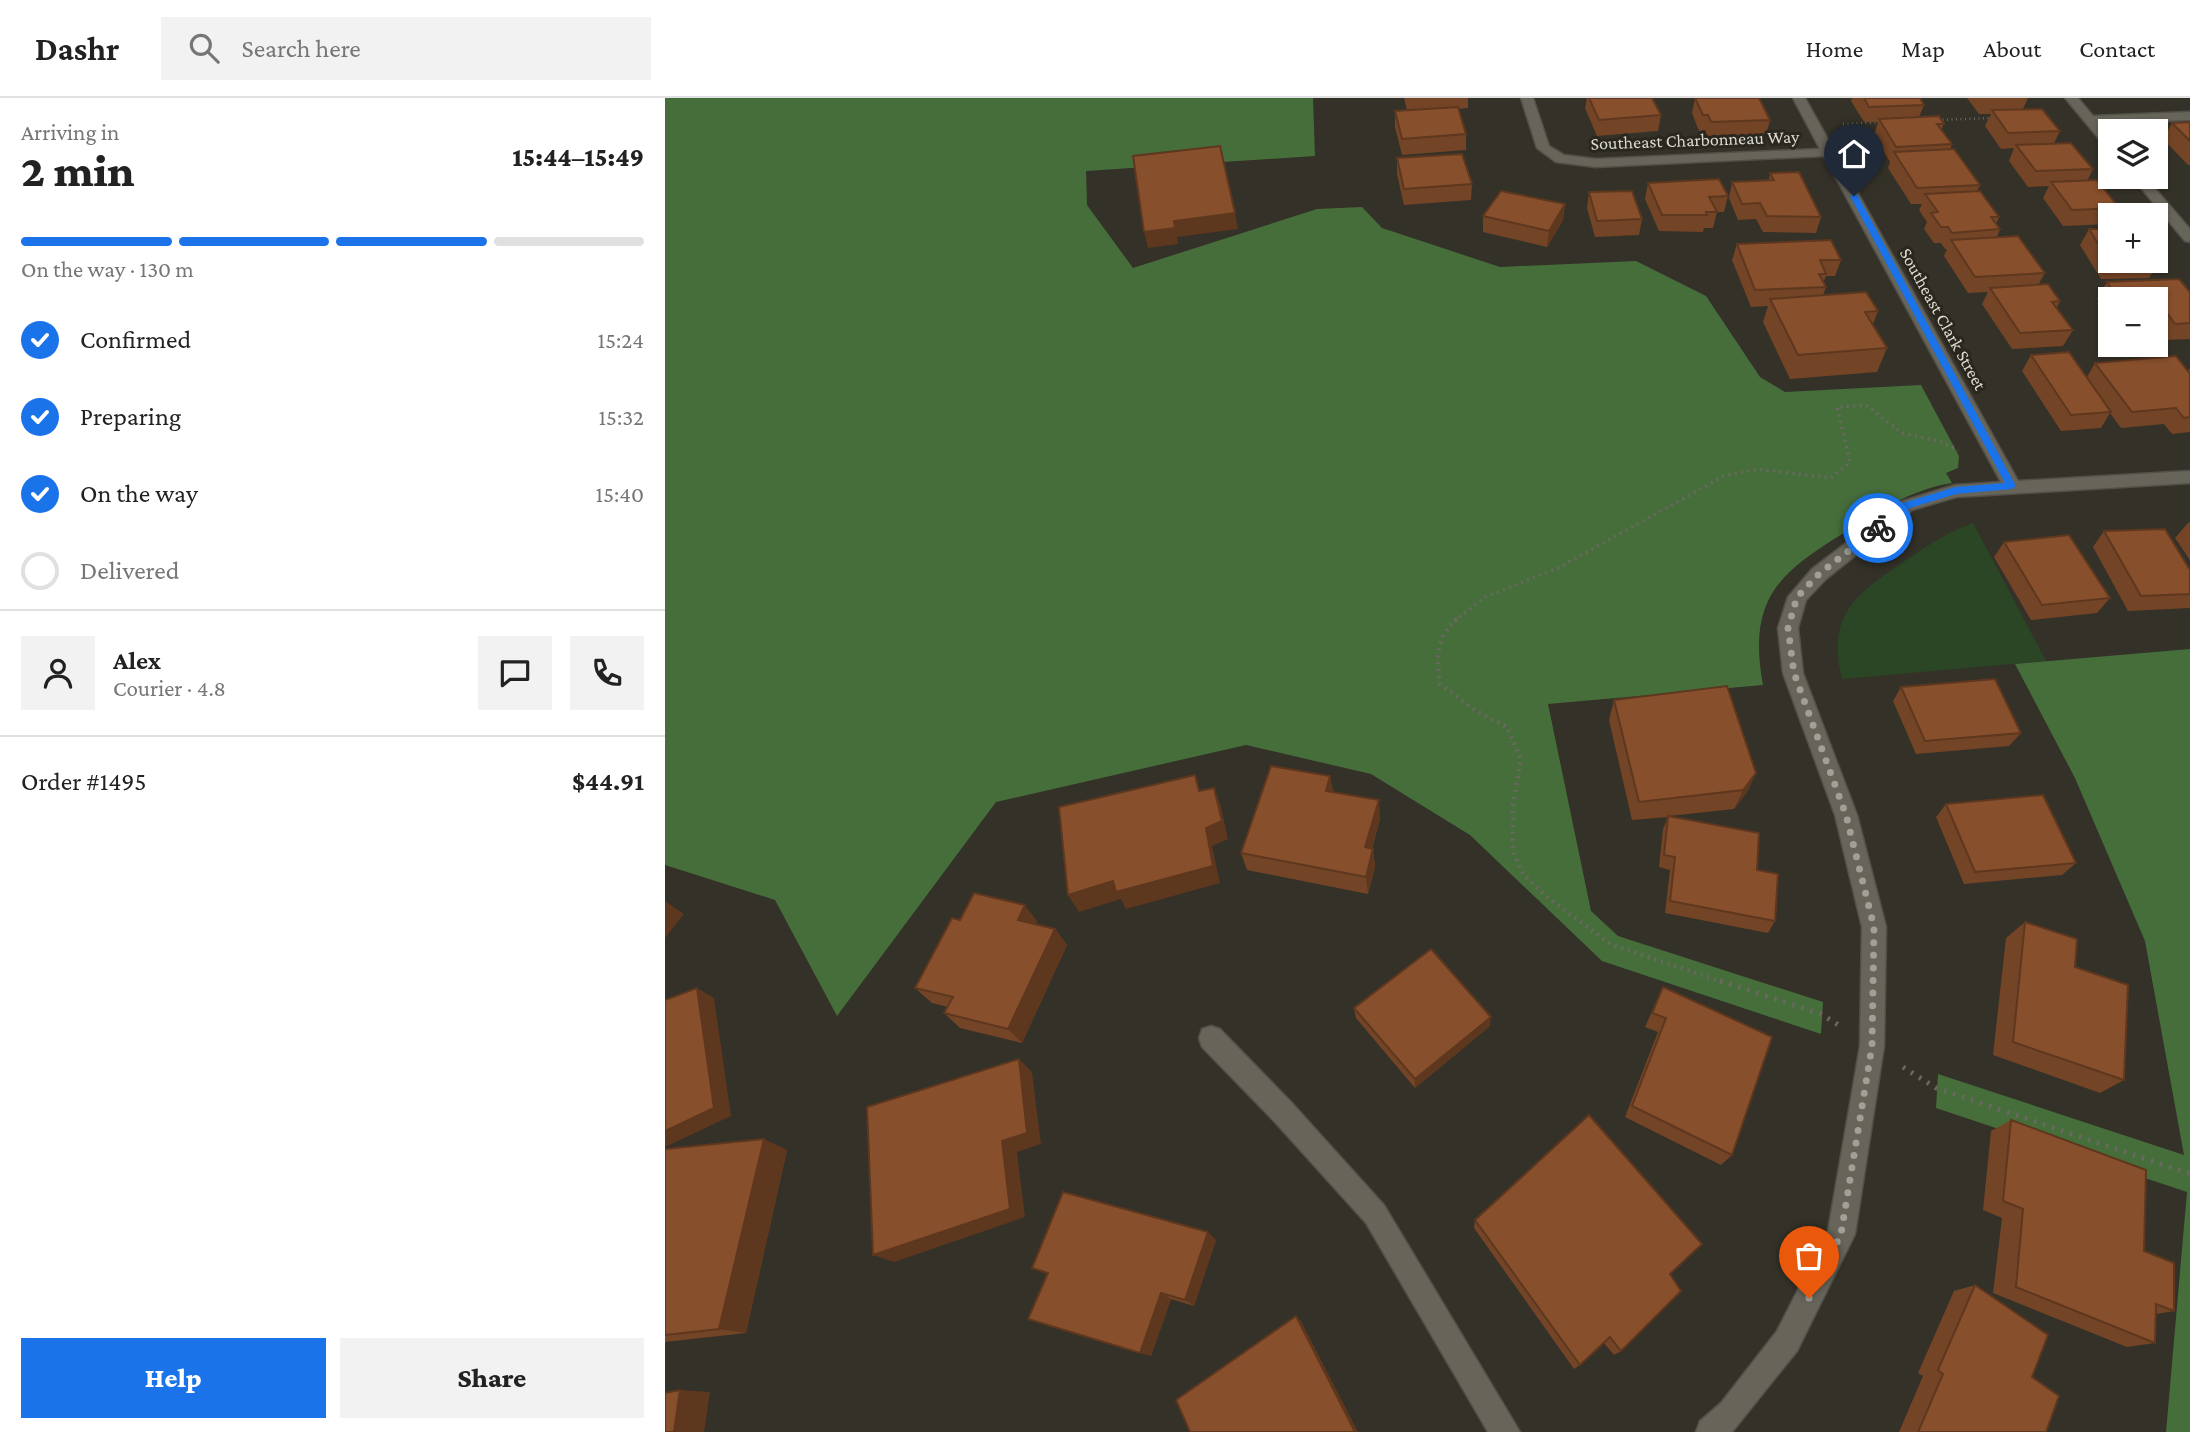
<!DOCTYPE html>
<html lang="en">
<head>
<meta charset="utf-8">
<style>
  :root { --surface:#fff; --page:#f2f2f2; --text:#222; --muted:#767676; --line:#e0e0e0; --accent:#1a73e8 }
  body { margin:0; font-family:"Crimson Pro",serif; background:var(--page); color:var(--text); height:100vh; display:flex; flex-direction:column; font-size:26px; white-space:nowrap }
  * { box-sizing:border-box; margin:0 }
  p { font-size:23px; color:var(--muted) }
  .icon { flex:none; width:38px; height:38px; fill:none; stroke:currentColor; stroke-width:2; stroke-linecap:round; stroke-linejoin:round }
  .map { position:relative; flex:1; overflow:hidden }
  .side { display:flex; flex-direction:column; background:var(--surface); width:665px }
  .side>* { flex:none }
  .tools { position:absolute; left:1433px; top:21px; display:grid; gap:14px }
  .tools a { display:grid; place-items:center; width:70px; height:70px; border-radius:0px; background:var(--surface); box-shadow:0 2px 5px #0004; font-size:35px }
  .pin { position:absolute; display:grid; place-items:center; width:60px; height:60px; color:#fff; margin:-72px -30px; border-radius:50% 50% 50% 0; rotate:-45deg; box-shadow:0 0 7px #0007 }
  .pin .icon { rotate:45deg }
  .courier { position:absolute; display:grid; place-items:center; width:70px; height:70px; margin:-35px; border:5px solid #1a73e8; border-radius:50%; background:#fff; color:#222; box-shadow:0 2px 9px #0007 }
  .headline em { font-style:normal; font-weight:800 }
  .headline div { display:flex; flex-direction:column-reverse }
  .headline { display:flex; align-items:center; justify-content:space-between; height:119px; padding:0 21px }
  h1 { font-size:46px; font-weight:800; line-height:52px }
  .bar { display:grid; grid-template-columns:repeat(4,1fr); gap:10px 7px; align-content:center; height:84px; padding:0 21px }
  .bar i { height:9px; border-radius:5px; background:var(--line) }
  .bar .active { background:var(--accent) }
  .bar p { grid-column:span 4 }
  .line { display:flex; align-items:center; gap:18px; padding:0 21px; border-top:2px solid var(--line) }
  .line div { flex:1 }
  .round { display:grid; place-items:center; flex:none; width:74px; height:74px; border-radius:0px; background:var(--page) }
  ol { padding:0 21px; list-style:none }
  li { display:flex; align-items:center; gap:21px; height:77px }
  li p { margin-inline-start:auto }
  li .icon { padding:7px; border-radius:50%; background:var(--accent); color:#fff; stroke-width:4 }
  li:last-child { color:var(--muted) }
  li i { width:38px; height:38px; border:4px solid var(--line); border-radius:50% }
  .primary-button { display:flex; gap:14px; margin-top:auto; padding:14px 21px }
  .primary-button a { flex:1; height:80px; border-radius:0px; background:var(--accent); color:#fff; font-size:28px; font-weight:800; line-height:80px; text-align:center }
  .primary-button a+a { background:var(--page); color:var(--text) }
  header { display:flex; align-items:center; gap:42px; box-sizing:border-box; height:98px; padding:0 35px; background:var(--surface); border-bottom:2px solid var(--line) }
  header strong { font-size:33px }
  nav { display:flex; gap:38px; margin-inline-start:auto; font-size:24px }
  .search { width:490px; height:63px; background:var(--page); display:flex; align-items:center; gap:18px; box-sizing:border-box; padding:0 24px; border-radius:0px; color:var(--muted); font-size:26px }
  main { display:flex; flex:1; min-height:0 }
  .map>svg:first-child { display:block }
  .green { fill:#2b4624 }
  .forest { fill:#466e3b }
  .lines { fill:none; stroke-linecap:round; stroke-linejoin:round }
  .street-casing { stroke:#514f47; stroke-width:3 }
  .path-far3 { stroke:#6a6860; stroke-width:2.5; stroke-dasharray:1 3.5; stroke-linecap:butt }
  .path-far2 { stroke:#6a6860; stroke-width:3.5; stroke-dasharray:2 4.5; stroke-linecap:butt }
  .path-far1 { stroke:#6a6860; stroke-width:4.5; stroke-dasharray:2 5; stroke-linecap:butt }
  .path { stroke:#6a6860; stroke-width:5; stroke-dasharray:2.5 7; stroke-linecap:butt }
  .street { fill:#67645a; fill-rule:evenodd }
  .wall { fill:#744426 }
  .shaded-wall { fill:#5e371f }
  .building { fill:#874f2c; stroke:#5e371f; stroke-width:2 }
  .route { fill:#1a73e8 }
  .done { stroke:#a19f98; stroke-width:7; stroke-dasharray:0 12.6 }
  .labels { text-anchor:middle; stroke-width:6; stroke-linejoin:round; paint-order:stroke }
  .far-street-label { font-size:18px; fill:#dcdad4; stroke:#2a271e }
</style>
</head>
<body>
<header>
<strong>Dashr</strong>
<div class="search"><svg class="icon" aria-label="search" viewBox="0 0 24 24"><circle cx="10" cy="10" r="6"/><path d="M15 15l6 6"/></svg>Search here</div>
<nav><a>Home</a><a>Map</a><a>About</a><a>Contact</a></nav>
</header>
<main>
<section class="side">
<div class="headline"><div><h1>2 min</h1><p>Arriving in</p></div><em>15:44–15:49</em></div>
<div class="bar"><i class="active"></i><i class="active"></i><i class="active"></i><i></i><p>On the way · 130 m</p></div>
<ol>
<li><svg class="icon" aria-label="check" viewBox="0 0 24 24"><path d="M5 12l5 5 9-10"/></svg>Confirmed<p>15:24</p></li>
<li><svg class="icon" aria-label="check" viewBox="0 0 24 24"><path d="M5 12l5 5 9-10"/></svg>Preparing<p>15:32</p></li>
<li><svg class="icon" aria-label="check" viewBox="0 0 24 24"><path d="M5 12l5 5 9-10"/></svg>On the way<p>15:40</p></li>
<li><i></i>Delivered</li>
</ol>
<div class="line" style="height:126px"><a class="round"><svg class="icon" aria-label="person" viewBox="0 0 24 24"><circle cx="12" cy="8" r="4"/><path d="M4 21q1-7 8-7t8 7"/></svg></a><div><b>Alex</b><p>Courier · 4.8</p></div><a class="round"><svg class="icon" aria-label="chat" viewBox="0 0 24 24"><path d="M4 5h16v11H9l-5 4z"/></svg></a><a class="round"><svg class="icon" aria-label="phone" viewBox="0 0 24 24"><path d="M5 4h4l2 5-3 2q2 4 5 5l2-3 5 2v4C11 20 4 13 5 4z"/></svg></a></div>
<div class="line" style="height:91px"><div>Order #1495</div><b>$44.91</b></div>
<div class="primary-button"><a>Help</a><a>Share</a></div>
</section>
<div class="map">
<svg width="1525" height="1334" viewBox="0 0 1525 1334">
  <rect width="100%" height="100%" fill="#343128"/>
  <path class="green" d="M1308 425 1381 563 1177 581C1160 515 1194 494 1243 461 1264 447 1284 433 1308 425Z"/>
  <g class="forest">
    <path d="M0 0H648L650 58 421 73 422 107 468 170 652 111 697 109 717 130 835 169 971 163 1041 198 1095 279 1120 294 1256 287 1294 358 1293 370 1281 375 1287 385C1249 391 1221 409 1190 428 1119 472 1081 495 1098 587L883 606 926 813 953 838 1158 904 1156 936 937 863 805 737 706 676 581 647 331 704 172 918 110 802 0 767Z"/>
    <path d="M1525 551V1334H1501L1522 1094 1271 1010 1273 976 1519 1057 1480 843 1410 680 1350 566Z"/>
  </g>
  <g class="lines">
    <defs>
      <g id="street">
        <path d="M856 0H868L884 48 899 57 931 61 1155 51 1128 0H1140L1353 383 1525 373V385L1291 399 1247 412 1161 481 1141 502 1133 530 1138 575 1192 717 1221 829 1219 948 1190 1136 1132 1253 1067 1334H1031L1035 1323 1056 1305 1112 1233 1163 1133 1195 948 1197 829 1170 717 1118 575 1113 530 1123 499 1147 471 1235 404 1290 387 1336 384 1159 58 931 69 891 64 872 50Z"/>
        <path d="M1400 0H1413L1428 18 1525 14V22L1435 25 1446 37V50L1441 49Z"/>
        <path d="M1467 79H1480L1525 131V144L1520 143Z"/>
        <path d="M546 928 555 931 626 1004 719 1107 855 1334H823L701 1125 608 1022 537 949 534 940 537 931Z"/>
      </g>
    </defs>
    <use href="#street" class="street-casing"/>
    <g class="path-far3">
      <path d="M1273 22 1327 20"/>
      <path d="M1178 26 1219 24"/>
    </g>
    <path class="path-far2" d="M789 523 820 499 893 470 1059 378 1092 371 1166 380 1185 364 1172 309 1201 307 1237 335 1277 344 1293 352"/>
    <path class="path-far1" d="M792 521C770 539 772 561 775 586L811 613 842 629 856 661 848 708V753L858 776 882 799 947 847 1061 885"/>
    <g class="path">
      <path d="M1055 883 1156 916 1175 928"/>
      <path d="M1238 969 1271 990 1525 1076"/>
    </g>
    <use href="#street" class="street"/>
  </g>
  <g class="wall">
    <path d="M739 0H803V10L793 11 801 36V52L737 57 730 29V13L742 12Z"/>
    <path d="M922 0H987L996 17 993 33 932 38 920 10Z"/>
    <path d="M1030 0 1105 22 1101 37 1043 40 1040 32 1034 33 1027 15Z"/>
    <path d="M1187 0H1255L1259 7 1254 19 1279 26 1276 32 1287 46 1285 52 1315 87 1312 93 1334 119 1331 126 1335 131 1332 139 1380 175 1373 187 1395 203 1392 209 1408 232 1398 248 1347 251 1317 206 1323 194 1303 195 1279 158 1282 151H1280L1276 145H1269L1259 131 1262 124 1254 112 1257 106H1246L1223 70 1225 64 1209 37 1213 24H1199L1186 3Z"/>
    <path d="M1302 0H1363L1358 11 1395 33 1389 45 1428 71 1422 83 1454 110 1450 117H1446L1445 126 1398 128 1378 100 1384 88 1363 89 1344 63 1349 50 1336 51 1320 28 1326 16H1314Z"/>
    <path d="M1525 24V67H1523L1498 41 1507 25Z"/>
    <path d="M732 60 807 86 806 102 739 107 732 76Z"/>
    <path d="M1105 75 1156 119 1151 135 1098 134 1091 121 1073 122 1064 100 1067 84 1104 82Z"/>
    <path d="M983 85 1063 98 1059 114H1052L1048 130H1039L1038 134 994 133 980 101Z"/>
    <path d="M924 94 977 121 974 137 930 139 922 110Z"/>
    <path d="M900 106 898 122 882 149 818 134V118Z"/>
    <path d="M1424 131 1494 164 1484 180 1436 181 1415 147Z"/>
    <path d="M1072 146 1176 162 1170 178H1161L1158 185 1161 189 1158 197 1213 213 1208 226 1222 250 1212 274 1125 281 1098 224 1103 208 1086 209 1067 162Z"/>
    <path d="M1442 184 1525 194V241L1499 242 1491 231V201H1446V208L1444 206H1437L1432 201Z"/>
    <path d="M1366 257 1422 279 1430 265 1523 273 1525 270V334L1507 336 1499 326 1456 330 1445 315 1436 330 1396 333 1357 273Z"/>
    <path d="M1525 424V462L1510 440 1523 425Z"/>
    <path d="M1439 433 1525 472V510L1463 513 1428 449Z"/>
    <path d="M1339 444 1445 500 1432 515 1366 522 1329 459Z"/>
    <path d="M1236 589 1356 635 1344 648 1251 656 1228 603Z"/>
    <path d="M949 602 1091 675 1082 694 1069 711 1004 718 1092 772 1110 823 1103 835 1000 815 1005 772 994 769 998 731 1003 719 967 722 944 622Z"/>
    <path d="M665 678 668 694 715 721 707 751H708L710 769 703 796 582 772 576 755Z"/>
    <path d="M1281 706 1411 765 1397 777 1299 786 1271 719Z"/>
    <path d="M295 822 372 823 371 826 390 831 402 847 357 945 295 930 279 915 283 909 267 905 250 890Z"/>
    <path d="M1360 824 1410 869 1459 982 1435 995 1328 957 1341 840Z"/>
    <path d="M998 889 1067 1057 1056 1067 960 1019 993 934 980 929Z"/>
    <path d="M689 910 825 928 750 990 691 920Z"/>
    <path d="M1346 1022 1479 1153 1509 1213 1491 1216 1490 1245 1462 1249 1328 1195 1337 1120 1318 1112 1326 1033Z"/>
    <path d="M0 1051 122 1052 81 1235 0 1244Z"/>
    <path d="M810 1122 1005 1176 956 1253 949 1257 939 1245 915 1267 909 1271 809 1130Z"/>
    <path d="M551 1142 529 1208 506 1201 486 1258 363 1221 382 1176 367 1170Z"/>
    <path d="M1310 1187 1367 1279 1381 1334H1234L1258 1278 1253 1275 1289 1193Z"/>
  </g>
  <g class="shaded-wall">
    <path d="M900 106 898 122 882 149 884 133Z"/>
    <path d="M570 115 573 131 512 139 513 146 483 150 479 134 509 123Z"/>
    <path d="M1091 675 1082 694 1069 711 1078 692Z"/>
    <path d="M665 678 668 697 661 693Z"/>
    <path d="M549 690 556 709 563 741 547 748 555 785 461 811 456 801 414 814 403 797 541 730Z"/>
    <path d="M714 702 715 721 702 767 700 749Z"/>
    <path d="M708 751 710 769 703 796 701 779Z"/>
    <path d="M0 803 19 816 0 840Z"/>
    <path d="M360 807 372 823 365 838 353 822Z"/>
    <path d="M390 831 402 847 357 945 343 931Z"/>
    <path d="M32 890 49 900 66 1018 0 1049V1033Z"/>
    <path d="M826 919 825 928 750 990V981Z"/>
    <path d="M354 961 367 974 376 1046 352 1054 360 1119 229 1164 208 1157 337 1043Z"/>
    <path d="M99 1041 122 1052 81 1235 54 1231Z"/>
    <path d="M543 1134 551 1142 529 1208 520 1202Z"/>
    <path d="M496 1195 506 1201 486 1258 475 1255Z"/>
    <path d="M631 1218 636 1223 693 1334H690Z"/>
    <path d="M15 1292 45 1294 39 1334H9Z"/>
  </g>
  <g class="building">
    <path d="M924 0H987L996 17 934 22Z"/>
    <path d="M1030 0H1094L1105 22 1046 24 1043 17H1038Z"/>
    <path d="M1199 0H1255L1259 7 1204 9Z"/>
    <path d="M793 9 801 36 737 41 730 13Z"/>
    <path d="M1377 11 1395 33 1343 35 1327 12Z"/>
    <path d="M1274 18 1279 26H1272L1287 46 1231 49 1214 21Z"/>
    <path d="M1525 24V43L1507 25Z"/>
    <path d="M1406 45 1428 71 1371 73 1351 47Z"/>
    <path d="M555 48 570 115 509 123 510 130 479 134 468 58Z"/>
    <path d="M1289 51 1315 87 1252 90 1229 54Z"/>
    <path d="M797 56 807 86 739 91 732 60Z"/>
    <path d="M1134 74 1156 119 1102 118 1095 105 1077 106 1067 84 1109 82 1105 75Z"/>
    <path d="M1054 81 1063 98 1044 99 1052 114H1041L1042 117H997L983 85Z"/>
    <path d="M1432 82 1454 110 1407 112 1386 84Z"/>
    <path d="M836 93 900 106 884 133 818 118Z"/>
    <path d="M967 93 977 121 932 123 924 94Z"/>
    <path d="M1315 93 1334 119H1326L1335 131 1287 135 1283 129H1276L1266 115 1273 114 1260 96Z"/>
    <path d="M1424 131H1446V163H1491V160L1494 164 1445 165Z"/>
    <path d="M1353 138 1380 175 1310 179 1286 142Z"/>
    <path d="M1166 142 1176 162H1155L1161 176H1154L1161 189 1090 192 1072 146Z"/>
    <path d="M1514 181 1525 194V225L1510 226 1502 215 1491 216V201H1462L1454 190H1446L1442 184Z"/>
    <path d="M1383 186 1395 203 1387 204 1408 232 1355 235 1325 190Z"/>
    <path d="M1201 194 1213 213 1200 214 1222 250 1133 257 1105 201Z"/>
    <path d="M1404 254 1446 314 1406 317 1366 257Z"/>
    <path d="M1511 258 1525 276V319L1519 320 1511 310 1467 314 1430 265Z"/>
    <path d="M1500 431 1525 472V496L1476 498 1439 433Z"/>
    <path d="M1404 437 1445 500 1377 507 1339 444Z"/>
    <path d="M1330 581 1356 635 1260 643 1236 589Z"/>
    <path d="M1062 588 1091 675 1078 692 974 704 949 602Z"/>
    <path d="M606 668 665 678 661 693 714 702 700 749 708 751 701 779 576 755Z"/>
    <path d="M530 677 534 693 549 690 557 723 541 730 548 768 451 794 448 783 403 797 394 709Z"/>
    <path d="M1378 697 1411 765 1310 774 1281 706Z"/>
    <path d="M1003 718 1094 735 1092 772 1113 776 1110 823 1005 803 1010 759 999 757Z"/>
    <path d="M309 795 360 807 353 822 390 831 343 931 279 915 288 899 250 890 287 820 295 822Z"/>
    <path d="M1360 824 1412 841 1410 869 1463 887 1459 982 1348 944Z"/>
    <path d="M766 851 826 919 750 981 689 910Z"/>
    <path d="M998 889 1107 939 1067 1057 967 1008 1001 920 987 915Z"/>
    <path d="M32 890 49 1010 0 1033V902Z"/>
    <path d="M354 961 362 1035 337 1043 345 1111 208 1157 202 1009Z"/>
    <path d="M924 1017 1037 1146 1005 1176 1016 1193 956 1253 945 1239 915 1267 810 1122Z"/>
    <path d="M1346 1022 1481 1072 1479 1153 1509 1165V1213L1491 1206 1490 1245 1351 1189 1358 1111 1338 1103Z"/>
    <path d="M99 1041 54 1231 0 1237V1051Z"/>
    <path d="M398 1094 543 1134 520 1202 496 1195 475 1255 363 1221 383 1175 367 1170Z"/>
    <path d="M1310 1187 1383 1237 1367 1279 1394 1298 1381 1334H1253L1278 1276 1273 1272Z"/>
    <path d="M631 1218 690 1334H525L511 1302Z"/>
    <path d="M15 1292 9 1334H0V1295Z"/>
  </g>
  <path class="route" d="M1189 95 1193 98 1351 388 1347 391 1291 396 1245 410 1213 433 1208 430 1210 427 1238 405 1290 389 1340 385 1185 98Z"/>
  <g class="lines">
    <path class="done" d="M1144 1200 1176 1136 1207 948 1209 829 1181 717 1129 575 1123 530 1132 499 1154 476 1213 430"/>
  </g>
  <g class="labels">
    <g class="far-street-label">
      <text transform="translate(1030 42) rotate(-2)" y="6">Southeast Charbonneau Way</text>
      <text transform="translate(1278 221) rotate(61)" y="6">Southeast Clark Street</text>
    </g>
  </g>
</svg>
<div class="tools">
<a><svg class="icon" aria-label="layers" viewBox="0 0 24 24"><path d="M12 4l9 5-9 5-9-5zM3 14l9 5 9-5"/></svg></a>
<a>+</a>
<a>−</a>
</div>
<div class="pin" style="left:1144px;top:1200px;background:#ea580c"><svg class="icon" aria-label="bag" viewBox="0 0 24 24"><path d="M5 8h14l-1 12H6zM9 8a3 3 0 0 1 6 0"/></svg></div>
<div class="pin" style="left:1189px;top:98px;background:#1f2937"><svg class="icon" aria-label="home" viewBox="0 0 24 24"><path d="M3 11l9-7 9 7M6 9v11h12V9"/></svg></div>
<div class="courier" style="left:1213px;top:430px"><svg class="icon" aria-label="bike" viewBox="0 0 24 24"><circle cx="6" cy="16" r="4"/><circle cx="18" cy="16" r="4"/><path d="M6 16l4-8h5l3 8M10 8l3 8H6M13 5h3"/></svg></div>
</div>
</main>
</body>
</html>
